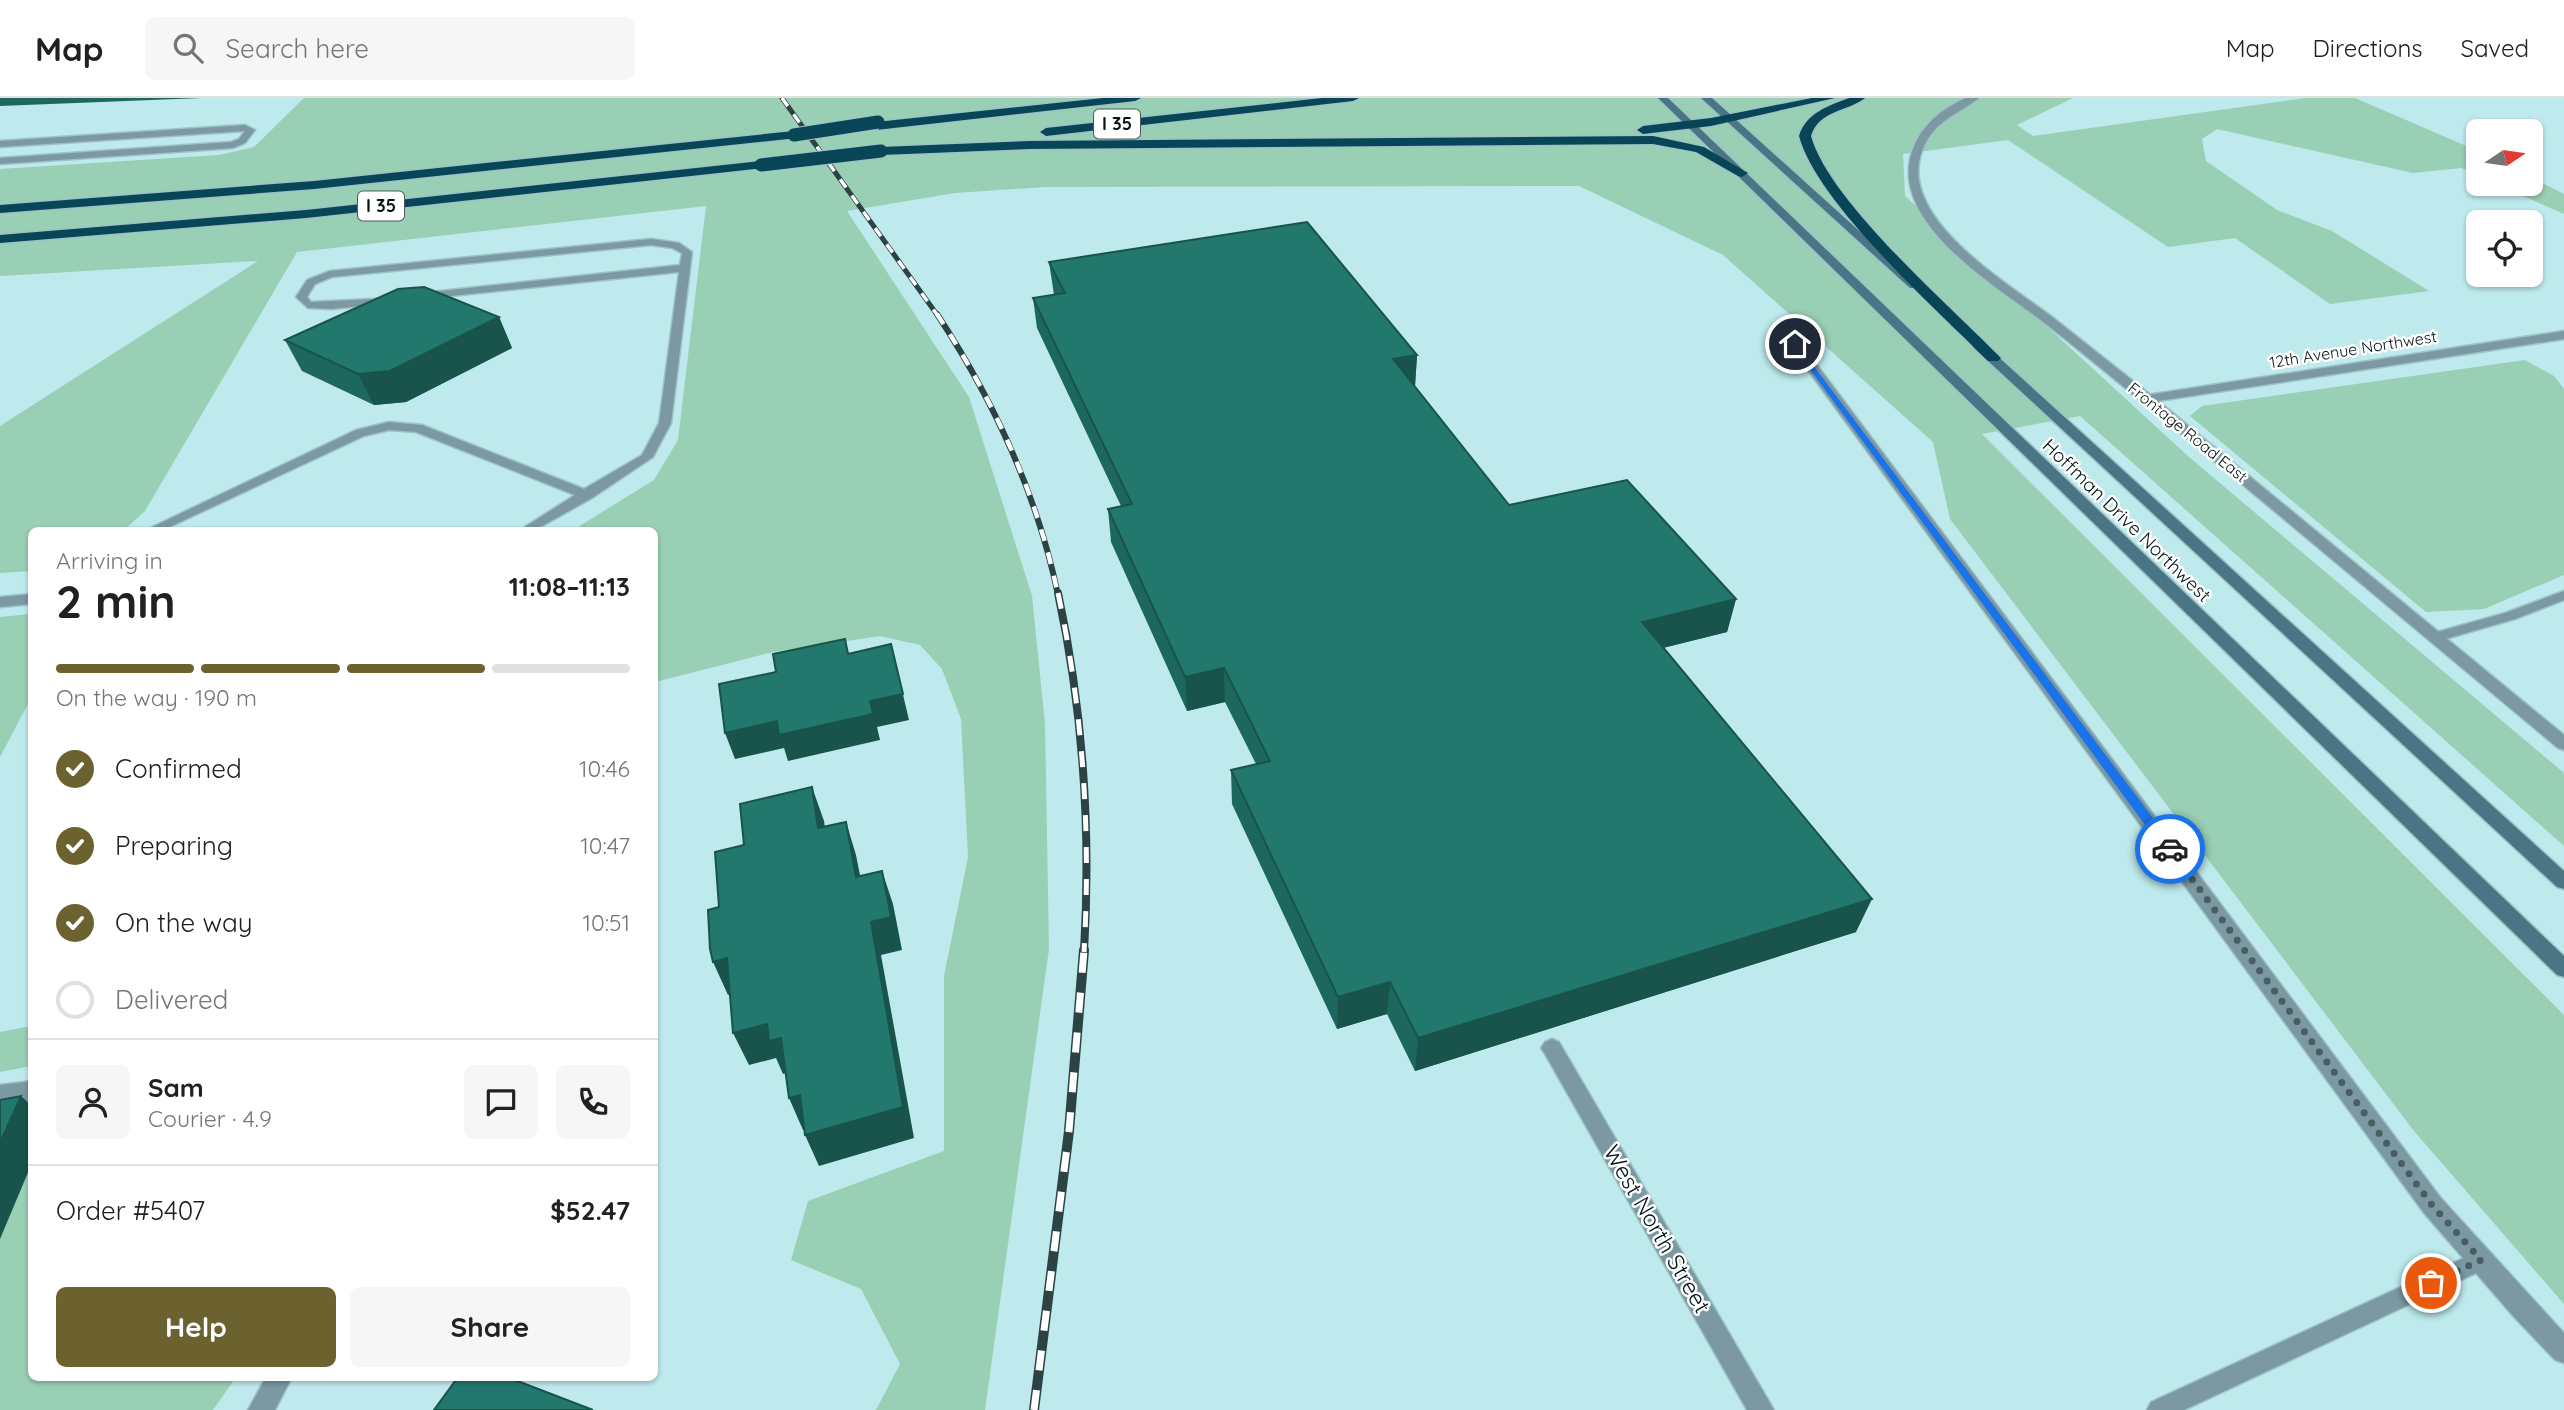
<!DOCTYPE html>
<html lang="en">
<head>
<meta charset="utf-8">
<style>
  :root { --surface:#fff; --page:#f6f6f6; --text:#202124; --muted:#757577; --line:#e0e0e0; --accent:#6b622f }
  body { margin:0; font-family:Quicksand,sans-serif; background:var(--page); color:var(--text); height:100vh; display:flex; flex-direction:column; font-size:26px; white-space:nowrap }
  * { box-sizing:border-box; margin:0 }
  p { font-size:23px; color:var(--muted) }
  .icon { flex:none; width:38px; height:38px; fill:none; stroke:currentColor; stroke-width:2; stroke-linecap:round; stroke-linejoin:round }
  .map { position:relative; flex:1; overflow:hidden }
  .details { position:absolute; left:28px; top:429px; width:630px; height:854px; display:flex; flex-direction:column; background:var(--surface); border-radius:10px; box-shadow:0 2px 5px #0004 }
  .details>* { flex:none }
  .needle { width:46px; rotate:77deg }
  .controls { position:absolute; left:2466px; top:21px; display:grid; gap:14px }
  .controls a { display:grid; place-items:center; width:77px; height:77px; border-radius:10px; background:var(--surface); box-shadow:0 2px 5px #0004; font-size:35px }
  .pin { position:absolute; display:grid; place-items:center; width:60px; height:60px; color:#fff; margin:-30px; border:4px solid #fff; border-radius:50%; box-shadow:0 2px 7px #0007 }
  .courier { position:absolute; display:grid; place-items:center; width:70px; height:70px; margin:-35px; border:5px solid #1a73e8; border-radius:50%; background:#fff; color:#222; box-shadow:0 2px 9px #0007 }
  .overview em { font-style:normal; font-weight:700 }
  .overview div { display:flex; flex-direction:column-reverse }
  .overview { display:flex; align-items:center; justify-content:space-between; height:119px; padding:0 28px }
  h1 { font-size:46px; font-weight:700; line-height:52px }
  .bar { display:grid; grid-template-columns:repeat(4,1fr); gap:10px 7px; align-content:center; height:84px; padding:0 28px }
  .bar i { height:9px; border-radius:5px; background:var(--line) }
  .bar .current { background:var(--accent) }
  .bar p { grid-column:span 4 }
  .line { display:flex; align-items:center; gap:18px; padding:0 28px; border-top:2px solid var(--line) }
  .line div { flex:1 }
  .round { display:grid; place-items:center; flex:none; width:74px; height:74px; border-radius:10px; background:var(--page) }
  ol { padding:0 28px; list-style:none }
  li { display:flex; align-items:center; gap:21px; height:77px }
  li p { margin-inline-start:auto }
  li .icon { padding:7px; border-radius:50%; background:var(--accent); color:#fff; stroke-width:4 }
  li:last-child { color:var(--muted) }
  li i { width:38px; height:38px; border:4px solid var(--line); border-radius:50% }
  .button { display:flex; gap:14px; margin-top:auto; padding:14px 28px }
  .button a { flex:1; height:80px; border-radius:10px; background:var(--accent); color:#fff; font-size:28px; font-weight:700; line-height:80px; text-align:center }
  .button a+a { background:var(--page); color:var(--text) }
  header { display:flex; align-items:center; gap:42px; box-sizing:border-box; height:98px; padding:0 35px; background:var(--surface); border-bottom:2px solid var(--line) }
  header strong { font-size:33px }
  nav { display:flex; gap:38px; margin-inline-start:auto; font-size:24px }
  .search { width:490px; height:63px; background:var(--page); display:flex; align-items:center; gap:18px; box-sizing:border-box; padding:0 24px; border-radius:10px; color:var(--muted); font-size:26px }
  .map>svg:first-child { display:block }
  .green { fill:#99cfb4 }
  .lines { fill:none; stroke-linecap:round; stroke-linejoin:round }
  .service-casing { stroke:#9dc3c6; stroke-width:3 }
  .minor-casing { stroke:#9dc3c6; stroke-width:3 }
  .tertiary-casing { stroke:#9dc3c6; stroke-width:3 }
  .secondary-casing { stroke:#9dc3c6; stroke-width:3 }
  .motorway-casing { stroke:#9dc3c6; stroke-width:3 }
  .service { fill:#7b98a3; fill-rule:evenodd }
  .minor { fill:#7b98a3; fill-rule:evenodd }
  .tertiary { fill:#7b98a3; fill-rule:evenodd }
  .secondary { fill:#497585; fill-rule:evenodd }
  .motorway { fill:#084557; fill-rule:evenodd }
  .rail-far3-casing { stroke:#2d4245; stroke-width:5 }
  .rail-far2-casing { stroke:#2d4245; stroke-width:6 }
  .rail-far1-casing { stroke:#2d4245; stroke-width:8 }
  .rail-casing { stroke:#2d4245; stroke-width:10 }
  .rail-far3 { stroke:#fff; stroke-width:3.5; stroke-dasharray:10; stroke-linecap:butt }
  .rail-far2 { stroke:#fff; stroke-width:4.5; stroke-dasharray:12; stroke-linecap:butt }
  .rail-far1 { stroke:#fff; stroke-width:5; stroke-dasharray:16; stroke-linecap:butt }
  .rail { stroke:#fff; stroke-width:7; stroke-dasharray:20; stroke-linecap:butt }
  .motorway-bridge-casing { stroke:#9dc3c6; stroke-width:15; stroke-linecap:butt }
  .motorway-bridge { stroke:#084557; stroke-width:13 }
  .wall { fill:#1e675e }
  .shaded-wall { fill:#18544c }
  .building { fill:#23786d; stroke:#18544c; stroke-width:2 }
  .route { fill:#1a73e8 }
  .done { stroke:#465f61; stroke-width:7; stroke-dasharray:0 12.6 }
  .labels { text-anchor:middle; stroke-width:5; stroke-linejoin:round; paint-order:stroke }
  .far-street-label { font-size:16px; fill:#051416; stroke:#fff }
  .shield { fill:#fff; stroke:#505a5c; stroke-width:2 }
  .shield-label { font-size:18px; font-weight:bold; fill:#051416 }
  .street-label { font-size:19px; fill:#051416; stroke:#fff }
  .near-street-label { font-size:23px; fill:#051416; stroke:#fff }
</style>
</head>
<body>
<header>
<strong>Map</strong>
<div class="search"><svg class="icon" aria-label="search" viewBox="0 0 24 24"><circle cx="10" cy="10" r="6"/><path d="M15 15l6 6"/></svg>Search here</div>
<nav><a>Map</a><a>Directions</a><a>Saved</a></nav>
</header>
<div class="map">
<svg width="2564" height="1312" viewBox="0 0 2564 1312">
  <rect width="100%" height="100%" fill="#bee9ed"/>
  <g class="green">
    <path d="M304 0H2073L2017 27 2033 38 2306 0H2355L2478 53V77L2461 70 2413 75 2217 31 2202 41 2206 63 2277 112 2332 133 2429 193 2330 206 2235 140 2168 149 2008 42 1903 56 1905 98 2189 359 2564 675V748L2080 318 1982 336 2564 917V1206L2414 1033 1950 421 1933 344 1723 157 1579 88 1046 89 955 95 847 113 969 299 1032 498 1045 626 1049 851 985 1312H876L900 1266 861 1191 791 1162 808 1103 944 1053V878L968 759 961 621 942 571 920 547 880 538 773 554 655 584 654 432H573L654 382 678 342 706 108 297 154 145 413 124 432H32L31 473 0 475V328L258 163 0 178V71L219 57 254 49Z"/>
    <path d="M2531 79 2564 96V116L2496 86H2530Z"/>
    <path d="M2525 262 2554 278 2564 291V477L2484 511 2426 514 2190 318 2202 308Z"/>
    <path d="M31 516V600L0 659V519Z"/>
    <path d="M31 928V968L0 974V934Z"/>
    <path d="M31 1014 32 1279H236L213 1312H0V1020Z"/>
  </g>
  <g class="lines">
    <defs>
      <g id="service">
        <path d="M245 27 255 32 245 45 233 50 0 66V60L231 44 239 41 245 33 0 49V43Z"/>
        <path d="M651 141 679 145 692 154 671 325 653 359 592 400 535 432H520L575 397 416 334 389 332 364 338 163 432H146L356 332 389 324 422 327 584 391 642 357 659 325 679 174 422 201 417 198 422 195 680 167 682 155 672 150 651 147 332 179 315 186 307 199 311 204 393 200V204L389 205 332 211 308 210 296 199 307 182 330 173Z"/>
        <path d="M2564 493V502L2515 521 2435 544 2428 539 2430 536 2505 515Z"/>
        <path d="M2481 1152 2489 1155 2492 1162 2489 1169 2184 1312H2147L2151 1304Z"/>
      </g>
      <g id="minor">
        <path d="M1966 0H1979C1956 18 1934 22 1922 53 1896 121 2011 187 2056 222 2088 247 2120 273 2152 298V304H2142C2109 277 2076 249 2042 223 1993 186 1881 120 1915 46 1925 24 1945 9 1966 0Z"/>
        <path d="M1795 242 1799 243 2440 1099 2564 1235V1265L2555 1262 2514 1219 2424 1115 1791 249 1789 246Z"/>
        <path d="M1552 941 1559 944 1774 1312H1747L1545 956 1541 950 1545 944Z"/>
        <path d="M32 983V1002L0 1007V987Z"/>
      </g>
      <g id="tertiary">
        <path d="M2564 233V241L2158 303 2564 637V652L2558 650 2140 301 2147 297Z"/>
        <path d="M32 496V506L0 509V499Z"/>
        <path d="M266 1279H292L275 1312H248Z"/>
      </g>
      <g id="secondary">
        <path d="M1658 0H1668L2564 858V879L2557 877Z"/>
        <path d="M1701 0H1712L1918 186V190H1910Z"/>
        <path d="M1978 243 1982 244 2564 773V791L2557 789 1974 250 1972 247Z"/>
      </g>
      <g id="motorway">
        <path d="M1103 0H1141L1135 3 876 32 870 28 876 24Z"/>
        <path d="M1322 0H1359L1353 3 1046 38 1040 34 1046 30Z"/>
        <path d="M1812 0H1835L1711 28 1643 36 1637 32 1643 28 1711 20Z"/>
        <path d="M1849 0H1865C1847 14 1819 12 1811 38 1829 103 1948 206 1998 257L2001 260 1998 263H1988C1936 211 1817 105 1799 38 1806 15 1828 8 1849 0Z"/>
        <path d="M794 33 798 34V40L314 91 0 115V107L314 83Z"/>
        <path d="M1653 38 1704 49 1748 75 1742 79 1738 78 1696 54 1653 46 1029 51 881 57 875 53 881 49 1029 43Z"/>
        <path d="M761 63 765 64V70L306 120 0 145V137L306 112Z"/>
      </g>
    </defs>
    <use href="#service" class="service-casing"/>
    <use href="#minor" class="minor-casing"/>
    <use href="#tertiary" class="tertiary-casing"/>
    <use href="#secondary" class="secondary-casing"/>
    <use href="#motorway" class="motorway-casing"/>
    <use href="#service" class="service"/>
    <use href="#minor" class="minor"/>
    <use href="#tertiary" class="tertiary"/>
    <use href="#secondary" class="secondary"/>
    <use href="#motorway" class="motorway"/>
    <defs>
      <path id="rail-far3" d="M782 0 938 218"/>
      <path id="rail-far2" d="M937 216C994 303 1037 395 1058 497"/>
      <path id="rail-far1" d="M1058 495C1083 612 1091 735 1084 854"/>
      <path id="rail" d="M1034 1312 1069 1033 1084 852"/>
    </defs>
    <use href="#rail-far3" class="rail-far3-casing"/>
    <use href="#rail-far2" class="rail-far2-casing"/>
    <use href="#rail-far1" class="rail-far1-casing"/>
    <use href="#rail" class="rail-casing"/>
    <use href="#rail-far3" class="rail-far3"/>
    <use href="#rail-far2" class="rail-far2"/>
    <use href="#rail-far1" class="rail-far1"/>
    <use href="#rail" class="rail"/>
    <defs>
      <g id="motorway-bridge">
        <path d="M794 37 878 24"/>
        <path d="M761 67 881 53"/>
      </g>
    </defs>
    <use href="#motorway-bridge" class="motorway-bridge-casing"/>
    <use href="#motorway-bridge" class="motorway-bridge"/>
  </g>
  <g class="wall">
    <path d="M0 0H202L0 8Z"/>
    <path d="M1049 164 1417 257 1415 288 1509 407 1736 501 1727 534 1663 550 1856 834 1415 973 1387 916 1337 931 1232 706 1231 672 1256 666 1225 604 1187 613 1111 444 1108 411 1121 408 1037 230 1033 200 1054 197Z"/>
    <path d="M499 219 512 250 406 304 374 307 302 273 285 242Z"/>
  </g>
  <g class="shaded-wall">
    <path d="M499 219 512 250 406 304 374 307 358 276Z"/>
    <path d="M1417 257 1415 288 1393 261Z"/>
    <path d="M1736 501 1727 534 1634 557 1642 524Z"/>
    <path d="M891 546 909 622 877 629 880 642 788 663 784 650 735 661 725 635 870 603Z"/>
    <path d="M1224 570 1225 604 1187 613 1185 579Z"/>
    <path d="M812 689 824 723 830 764 818 730Z"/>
    <path d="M846 724 856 757 867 812 856 779Z"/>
    <path d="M882 773 893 806 902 852 881 857 914 1040 819 1068 805 1037 871 824Z"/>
    <path d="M1872 801 1856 834 1415 973 1418 940Z"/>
    <path d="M727 860 742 893 728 897 713 864Z"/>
    <path d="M1390 884 1387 916 1337 931 1338 899Z"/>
    <path d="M767 926 781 940 795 972 783 976 776 960 749 967 733 935Z"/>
    <path d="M800 997 814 1028 803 1032 789 1000Z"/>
    <path d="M21 998 32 1008V1065L0 1141V1045Z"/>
  </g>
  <g class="building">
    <path d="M1307 124 1417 257 1393 261 1509 407 1627 382 1736 501 1642 524 1872 801 1418 940 1390 884 1338 899 1231 672 1270 663 1224 570 1185 579 1108 411 1132 406 1033 200 1065 195 1049 164Z"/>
    <path d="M424 189 499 219 390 273 358 276 285 242 398 191Z"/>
    <path d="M845 541 848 556 891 546 903 596 870 603 873 616 779 637 777 623 725 635 719 586 776 574 773 556Z"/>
    <path d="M812 689 818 730 846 724 856 779 882 773 891 819 871 824 903 1009 805 1037 800 997 789 1000 781 940 769 943 767 926 733 935 727 860 713 864 710 851 708 812 719 809 715 754 744 747 740 706Z"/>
    <path d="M21 998 0 1045V1002Z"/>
    <path d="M458 1279H507L593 1312H434Z"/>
  </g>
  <path class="route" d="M1795 243 2174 748V754H2165L1792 247Z"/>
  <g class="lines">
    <path class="done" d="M2170 751 2432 1107 2481 1162 2431 1185"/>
  </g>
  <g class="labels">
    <g class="far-street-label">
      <text transform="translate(2353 251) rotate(-9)" y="6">12th Avenue Northwest</text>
      <text transform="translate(2188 334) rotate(39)" y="6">Frontage Road East</text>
    </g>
    <g class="shield">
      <rect x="1094" y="11.5" width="46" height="29" rx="5"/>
      <rect x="358" y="93.5" width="46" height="29" rx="5"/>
    </g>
    <g class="shield-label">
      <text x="1117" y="32">I 35</text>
      <text x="381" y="114">I 35</text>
    </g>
    <g class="street-label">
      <text transform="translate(2127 422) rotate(44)" y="7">Hoffman Drive Northwest</text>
    </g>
    <g class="near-street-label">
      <text transform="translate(1657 1131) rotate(60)" y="8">West North Street</text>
    </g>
  </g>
</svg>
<div class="controls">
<a><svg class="needle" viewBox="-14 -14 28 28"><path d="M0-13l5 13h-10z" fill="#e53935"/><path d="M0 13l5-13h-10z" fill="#757577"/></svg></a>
<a><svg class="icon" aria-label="locate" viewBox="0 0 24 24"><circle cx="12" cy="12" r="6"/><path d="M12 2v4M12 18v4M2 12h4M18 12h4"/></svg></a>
</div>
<div class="pin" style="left:2431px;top:1185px;background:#ea580c"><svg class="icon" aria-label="bag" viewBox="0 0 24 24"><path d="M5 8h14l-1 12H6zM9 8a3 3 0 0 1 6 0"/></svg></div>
<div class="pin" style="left:1795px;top:246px;background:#1f2937"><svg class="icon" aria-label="home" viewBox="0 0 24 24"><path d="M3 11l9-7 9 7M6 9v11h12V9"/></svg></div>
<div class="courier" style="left:2170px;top:751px"><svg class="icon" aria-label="car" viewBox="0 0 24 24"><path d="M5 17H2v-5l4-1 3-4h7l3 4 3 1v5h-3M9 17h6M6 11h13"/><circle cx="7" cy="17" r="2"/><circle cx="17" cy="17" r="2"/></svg></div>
<section class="details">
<div class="overview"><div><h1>2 min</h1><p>Arriving in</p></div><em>11:08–11:13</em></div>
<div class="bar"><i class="current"></i><i class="current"></i><i class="current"></i><i></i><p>On the way · 190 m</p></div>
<ol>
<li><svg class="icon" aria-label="check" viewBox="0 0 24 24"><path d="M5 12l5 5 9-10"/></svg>Confirmed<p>10:46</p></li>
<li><svg class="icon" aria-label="check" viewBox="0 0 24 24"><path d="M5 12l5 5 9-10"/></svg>Preparing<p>10:47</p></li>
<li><svg class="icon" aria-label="check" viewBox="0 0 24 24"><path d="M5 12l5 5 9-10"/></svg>On the way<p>10:51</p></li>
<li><i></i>Delivered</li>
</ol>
<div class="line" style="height:126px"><a class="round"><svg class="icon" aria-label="person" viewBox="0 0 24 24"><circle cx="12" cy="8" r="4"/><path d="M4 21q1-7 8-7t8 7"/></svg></a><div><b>Sam</b><p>Courier · 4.9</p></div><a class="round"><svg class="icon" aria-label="chat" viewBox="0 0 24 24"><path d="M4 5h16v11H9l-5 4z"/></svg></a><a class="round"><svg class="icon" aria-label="phone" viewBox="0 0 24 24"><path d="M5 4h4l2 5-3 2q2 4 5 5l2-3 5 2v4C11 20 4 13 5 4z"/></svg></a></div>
<div class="line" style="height:91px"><div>Order #5407</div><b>$52.47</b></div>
<div class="button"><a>Help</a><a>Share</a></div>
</section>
</div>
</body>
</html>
